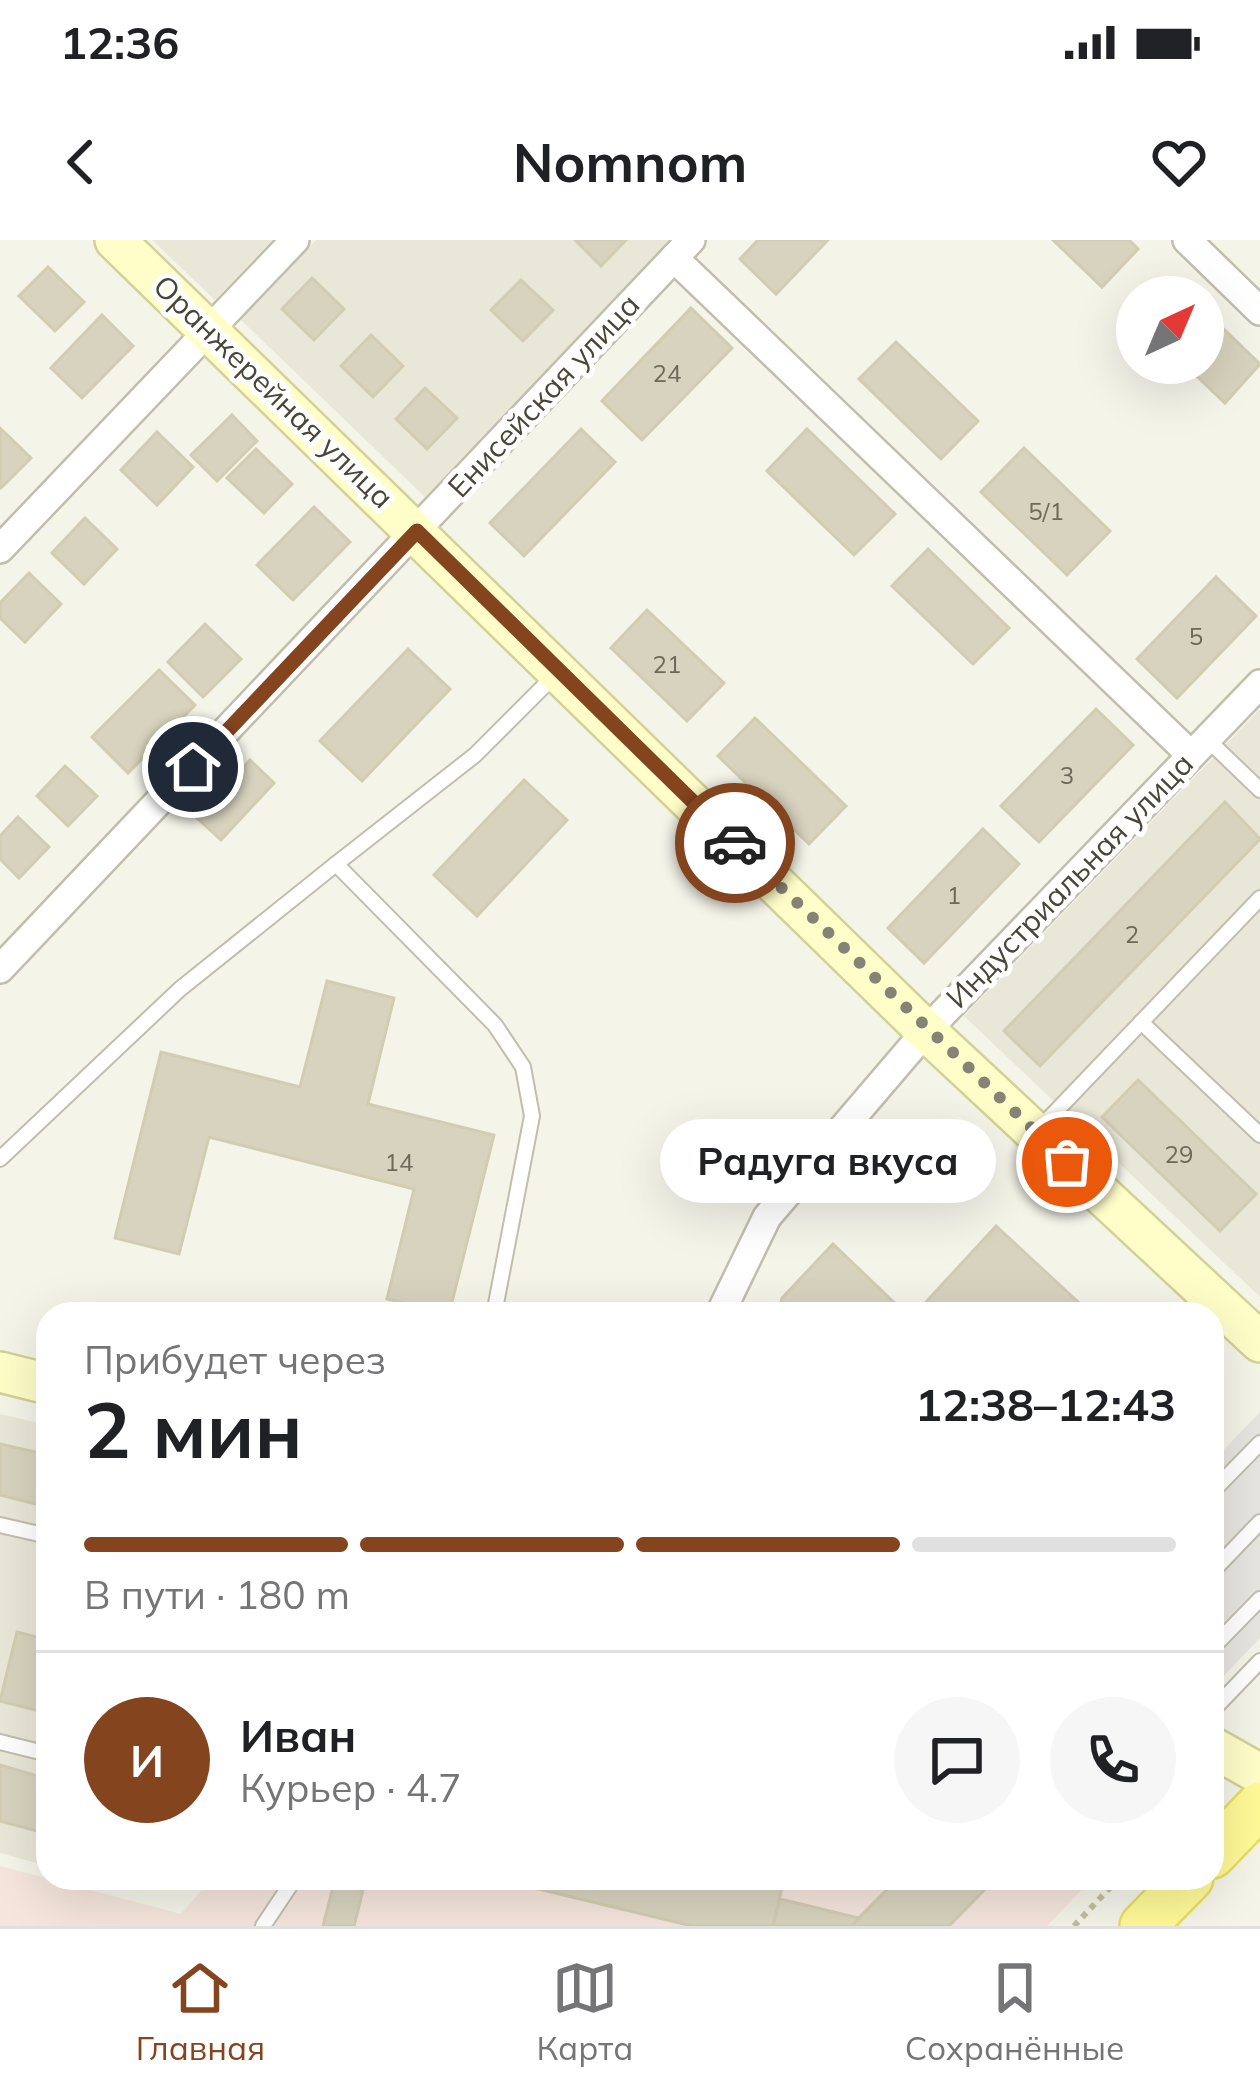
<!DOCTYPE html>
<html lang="ru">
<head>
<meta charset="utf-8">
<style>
  :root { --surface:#fff; --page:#f6f6f6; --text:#202124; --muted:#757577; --line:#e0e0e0; --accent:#84441e }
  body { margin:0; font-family:Mulish,sans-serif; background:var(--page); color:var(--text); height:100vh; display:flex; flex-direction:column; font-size:45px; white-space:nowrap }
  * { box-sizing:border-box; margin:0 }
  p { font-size:39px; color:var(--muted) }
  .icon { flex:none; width:66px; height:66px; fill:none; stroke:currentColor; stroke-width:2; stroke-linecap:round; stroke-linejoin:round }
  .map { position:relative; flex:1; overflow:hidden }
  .details { position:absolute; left:36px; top:1062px; width:1188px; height:588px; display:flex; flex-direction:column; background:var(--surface); border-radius:36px; box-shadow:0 12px 48px #0002 }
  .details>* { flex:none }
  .needle { width:78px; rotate:44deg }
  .fabs { position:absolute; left:1116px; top:36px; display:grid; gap:24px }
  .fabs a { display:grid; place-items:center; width:108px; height:108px; border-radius:50%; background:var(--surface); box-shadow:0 12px 48px #0002; font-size:60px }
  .pin { position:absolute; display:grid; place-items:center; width:102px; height:102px; color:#fff; margin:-51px; border:6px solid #fff; border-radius:50%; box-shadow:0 3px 12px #0007 }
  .courier { position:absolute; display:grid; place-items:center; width:120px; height:120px; margin:-60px; border:9px solid #84441e; border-radius:50%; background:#fff; color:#222; box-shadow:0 3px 15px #0007 }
  .bubble { position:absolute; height:84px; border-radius:42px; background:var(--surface); box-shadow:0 12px 48px #0002; font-size:39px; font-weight:700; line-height:84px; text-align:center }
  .head em { font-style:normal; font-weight:700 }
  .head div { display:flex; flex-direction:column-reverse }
  .head { display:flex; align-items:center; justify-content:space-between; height:204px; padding:0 48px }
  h1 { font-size:78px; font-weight:700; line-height:90px }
  .bar { display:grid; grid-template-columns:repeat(4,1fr); gap:18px 12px; align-content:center; height:144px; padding:0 48px }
  .bar i { height:15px; border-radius:9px; background:var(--line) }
  .bar .on { background:var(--accent) }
  .bar p { grid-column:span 4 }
  .line { display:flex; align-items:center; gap:30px; padding:0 48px; border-top:3px solid var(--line) }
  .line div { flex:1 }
  .round { display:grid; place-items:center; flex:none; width:126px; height:126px; border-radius:63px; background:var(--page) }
  .status { display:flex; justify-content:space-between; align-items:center; height:84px; padding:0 60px; background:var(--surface); direction:ltr }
  .status svg { height:33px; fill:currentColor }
  header { display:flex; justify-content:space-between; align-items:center; height:156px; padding:0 48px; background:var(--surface); font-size:54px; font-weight:700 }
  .dock { display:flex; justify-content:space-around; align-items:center; height:168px; border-top:3px solid var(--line); background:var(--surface); font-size:33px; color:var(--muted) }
  .dock a { display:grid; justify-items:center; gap:6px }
  .dock .on { color:var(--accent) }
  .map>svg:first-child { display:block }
  .residential { fill:#e9e7d7 }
  .medical { fill:#f5e5dc }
  .parking { fill:#e6e5e0 }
  .building { fill:#d7d3be; stroke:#d2ccb1; stroke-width:3 }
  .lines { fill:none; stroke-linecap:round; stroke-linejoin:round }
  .lane-casing { stroke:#c1beab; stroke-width:18 }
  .street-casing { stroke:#c1beab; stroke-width:32 }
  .secondary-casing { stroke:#d3d196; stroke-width:44 }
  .primary-casing { stroke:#e7de64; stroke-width:50 }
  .path { stroke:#c3be9c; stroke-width:6; stroke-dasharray:6 6; stroke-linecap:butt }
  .lane { stroke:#fff; stroke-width:14 }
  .street { stroke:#fff; stroke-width:27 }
  .secondary { stroke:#fffec9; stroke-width:39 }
  .primary { stroke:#fff998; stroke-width:45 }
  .done { stroke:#858375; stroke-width:12; stroke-dasharray:0 21.6 }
  .route { stroke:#84441e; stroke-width:15 }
  .labels { text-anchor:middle; stroke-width:10; stroke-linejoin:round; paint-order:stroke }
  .number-label { font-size:24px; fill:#6c6959 }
  .street-label { font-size:30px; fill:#494637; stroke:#fff }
</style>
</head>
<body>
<div class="status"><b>12:36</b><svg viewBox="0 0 49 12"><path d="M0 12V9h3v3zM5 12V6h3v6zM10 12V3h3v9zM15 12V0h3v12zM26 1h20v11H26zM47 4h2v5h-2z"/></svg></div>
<header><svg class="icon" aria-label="back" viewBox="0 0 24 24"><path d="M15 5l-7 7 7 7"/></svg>Nomnom<svg class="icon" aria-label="heart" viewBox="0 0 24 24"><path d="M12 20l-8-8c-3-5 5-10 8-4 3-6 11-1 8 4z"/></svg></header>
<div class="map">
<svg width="1260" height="1686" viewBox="0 0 1260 1686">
  <rect width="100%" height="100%" fill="#f5f4e9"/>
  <g class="residential">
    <path d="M152 0H272L215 60Z"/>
    <path d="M316 0H669L425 257 240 79Z"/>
    <path d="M1260 469V1057L964 776Z"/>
    <path d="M0 1174 48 1185V1626L0 1613Z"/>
  </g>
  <path class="medical" d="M0 1626 181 1674 212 1638H1093L1047 1686H0Z"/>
  <path class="parking" d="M1260 1172V1398L1212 1448V1222Z"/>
  <g class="building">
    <path d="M575 0H626L601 26Z"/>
    <path d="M758 0H828L776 54 740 19Z"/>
    <path d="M1053 0H1129L1138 9 1102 47Z"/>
    <path d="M48 27 84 62 55 91 19 56Z"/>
    <path d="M312 38 344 69 314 100 282 69Z"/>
    <path d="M521 40 553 70 523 101 491 70Z"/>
    <path d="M691 68 732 108 642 200 602 161Z"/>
    <path d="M1203 69 1260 124 1225 163 1183 123H1203Z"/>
    <path d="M102 75 133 106 82 158 51 128Z"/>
    <path d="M371 95 403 126 373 157 341 126Z"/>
    <path d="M896 102 978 181 941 219 859 139Z"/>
    <path d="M425 148 457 178 427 209 396 179Z"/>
    <path d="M232 175 257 201 217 241 191 215Z"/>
    <path d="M0 188 31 218 1 248 0 247Z"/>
    <path d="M581 189 615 222 524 316 490 283Z"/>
    <path d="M807 189 895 274 854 315 767 231Z"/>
    <path d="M157 192 193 227 157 265 121 230Z"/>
    <path d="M1024 208 1110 291 1067 335 981 252Z"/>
    <path d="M256 209 292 244 264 273 227 238Z"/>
    <path d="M314 267 350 302 293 360 257 325Z"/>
    <path d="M85 278 117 309 84 344 52 313Z"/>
    <path d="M928 309 1009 388 973 424 892 346Z"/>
    <path d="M29 333 61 364 25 402 0 378V363Z"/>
    <path d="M1216 337 1256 376 1177 458 1137 419Z"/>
    <path d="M647 370 724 443 687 481 611 408Z"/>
    <path d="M205 384 241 419 203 457 168 422Z"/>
    <path d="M408 409 450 449 362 541 320 501Z"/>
    <path d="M159 430 195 465 128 533 92 497Z"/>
    <path d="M1096 469 1133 505 1039 602 1001 566Z"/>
    <path d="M755 478 846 566 809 604 718 516Z"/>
    <path d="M250 520 274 543 221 600 197 578Z"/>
    <path d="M65 526 97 556 68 586 37 556Z"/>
    <path d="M524 540 567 580 477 676 434 635Z"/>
    <path d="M1225 562 1260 599 1040 826 1004 791Z"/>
    <path d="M18 577 49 607 19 638 0 619V596Z"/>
    <path d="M983 589 1019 624 924 723 888 688Z"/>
    <path d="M327 741 394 758 368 864 494 895 449 1074 387 1059 414 949 209 897 179 1014 115 998 161 812 300 847Z"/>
    <path d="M1138 840 1256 954 1220 991 1102 877Z"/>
    <path d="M910 892 936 917 920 934 894 909Z"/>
    <path d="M996 986 1091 1074H915Z"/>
    <path d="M833 1004 906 1074H778L782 1058Z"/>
    <path d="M0 1204 48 1215V1267L0 1255Z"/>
    <path d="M17 1392 48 1400V1434L39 1471 0 1461Z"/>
    <path d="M0 1525 48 1539V1594L0 1581Z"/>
    <path d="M493 1638H784L773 1686H692Z"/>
    <path d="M898 1638 909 1639 996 1638 949 1686H851Z"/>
    <path d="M334 1643 363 1650 354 1686H323Z"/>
    <path d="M780 1659 859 1678 851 1686H773Z"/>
  </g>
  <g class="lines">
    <defs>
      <g id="lane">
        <path d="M1207 499 1260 550"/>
        <path d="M336 624 475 515 554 436"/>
        <path d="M1141 782 1260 895"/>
        <path d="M1039 889 1260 658"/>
        <path d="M0 919 180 749 336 624 495 785 523 827 532 876 494 1074"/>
        <path d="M1212 1252 1260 1203"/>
        <path d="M0 1285 48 1296"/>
        <path d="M1212 1332 1260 1282"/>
        <path d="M1212 1408 1260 1359"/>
        <path d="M1212 1471 1260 1421"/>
        <path d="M0 1502 48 1514"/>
        <path d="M263 1686 295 1638"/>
      </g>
      <g id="street">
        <path d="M1187 0 1260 71"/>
        <path d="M674 18 1191 515"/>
        <path d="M0 309 295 0"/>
        <path d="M0 729 691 0"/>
        <path d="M720 1074 767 977 926 791 1260 444"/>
      </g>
      <g id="secondary">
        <path d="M115 0 926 791 1260 1102"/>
        <path d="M0 1132 48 1144"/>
        <path d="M1212 1507 1260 1534"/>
      </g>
      <g id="primary">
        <path d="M1212 1615 1260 1565"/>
        <path d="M1143 1686 1190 1638"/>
      </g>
    </defs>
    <use href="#lane" class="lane-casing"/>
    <use href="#street" class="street-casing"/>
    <use href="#secondary" class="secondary-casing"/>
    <use href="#primary" class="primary-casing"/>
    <path class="path" d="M1074 1686 1119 1638"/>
    <use href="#lane" class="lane"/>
    <use href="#street" class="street"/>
    <use href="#secondary" class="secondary"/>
    <use href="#primary" class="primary"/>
  </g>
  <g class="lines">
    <path class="done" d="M735 603 1067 922"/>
    <path class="route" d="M193 527 417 291 735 603"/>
  </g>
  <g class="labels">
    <g class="number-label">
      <text x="667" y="142">24</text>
      <text x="1046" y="280">5/1</text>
      <text x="1196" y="405">5</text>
      <text x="667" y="433">21</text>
      <text x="1067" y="544">3</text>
      <text x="954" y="664">1</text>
      <text x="1132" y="703">2</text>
      <text x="1179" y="923">29</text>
      <text x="399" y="931">14</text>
    </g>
    <g class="street-label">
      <text transform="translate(273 152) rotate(44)" y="10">Оранжерейная улица</text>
      <text transform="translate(544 156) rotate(-47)" y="10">Енисейская улица</text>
      <text transform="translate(1070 641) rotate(-46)" y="10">Индустриальная улица</text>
    </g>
  </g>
</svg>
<div class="fabs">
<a><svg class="needle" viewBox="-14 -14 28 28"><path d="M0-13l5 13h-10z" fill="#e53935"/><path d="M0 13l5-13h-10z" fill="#757577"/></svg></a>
</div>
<div class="pin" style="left:1067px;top:922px;background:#ea580c"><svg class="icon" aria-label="bag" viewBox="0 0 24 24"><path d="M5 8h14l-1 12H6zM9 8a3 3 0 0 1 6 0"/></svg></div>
<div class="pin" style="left:193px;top:527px;background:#1f2937"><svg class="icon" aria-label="home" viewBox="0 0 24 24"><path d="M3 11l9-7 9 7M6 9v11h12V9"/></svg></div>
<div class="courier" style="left:735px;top:603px"><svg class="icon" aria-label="car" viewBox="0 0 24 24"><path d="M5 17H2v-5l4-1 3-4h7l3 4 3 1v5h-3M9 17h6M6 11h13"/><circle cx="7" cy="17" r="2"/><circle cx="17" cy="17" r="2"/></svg></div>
<div class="bubble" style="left:660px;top:879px;width:336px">Радуга вкуса</div>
<section class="details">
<div class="head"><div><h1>2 мин</h1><p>Прибудет через</p></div><em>12:38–12:43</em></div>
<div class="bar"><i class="on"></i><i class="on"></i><i class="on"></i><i></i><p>В пути · 180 m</p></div>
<div class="line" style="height:216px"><b class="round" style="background:var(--accent);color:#fff">И</b><div><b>Иван</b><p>Курьер · 4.7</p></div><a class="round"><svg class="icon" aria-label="chat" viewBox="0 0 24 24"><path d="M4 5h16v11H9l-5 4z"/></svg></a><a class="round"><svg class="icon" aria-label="phone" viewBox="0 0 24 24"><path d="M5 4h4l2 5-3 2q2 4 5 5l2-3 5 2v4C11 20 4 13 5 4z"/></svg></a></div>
</section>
</div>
<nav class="dock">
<a class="on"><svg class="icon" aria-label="home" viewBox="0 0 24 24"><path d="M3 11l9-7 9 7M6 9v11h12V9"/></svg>Главная</a>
<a><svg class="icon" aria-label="map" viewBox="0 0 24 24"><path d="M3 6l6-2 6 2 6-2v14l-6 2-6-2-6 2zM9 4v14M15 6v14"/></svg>Карта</a>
<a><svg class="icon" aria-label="saved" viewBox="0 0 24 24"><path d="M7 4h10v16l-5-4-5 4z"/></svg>Сохранённые</a>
</nav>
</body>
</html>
